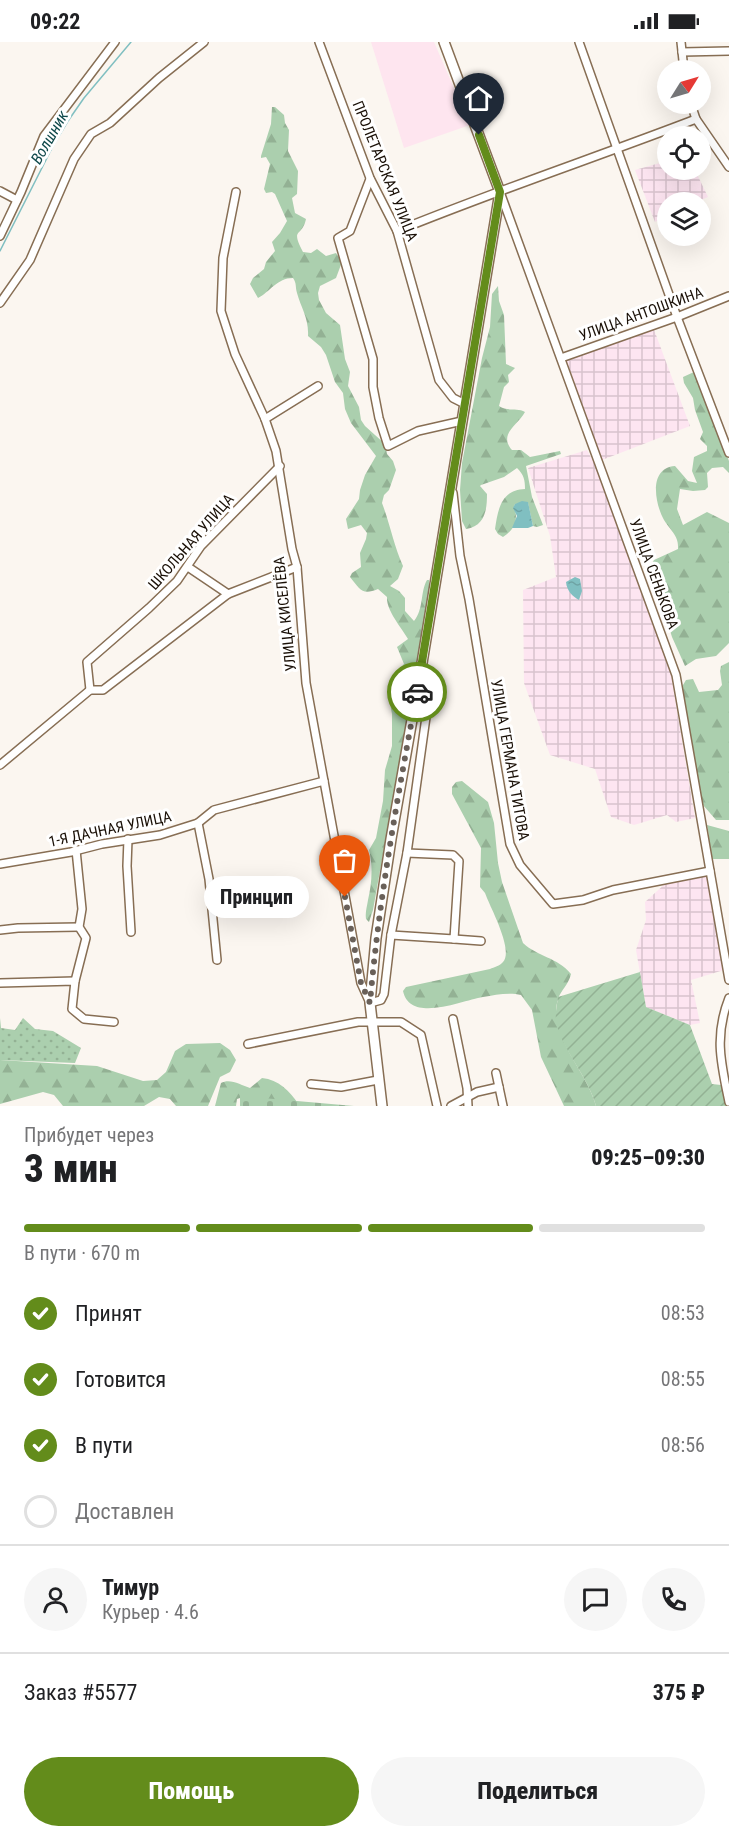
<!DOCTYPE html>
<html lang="ru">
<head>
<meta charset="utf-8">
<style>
  :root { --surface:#fff; --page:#f6f6f6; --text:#202124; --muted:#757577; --line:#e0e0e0; --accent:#638c1b }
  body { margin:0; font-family:"Roboto Condensed",sans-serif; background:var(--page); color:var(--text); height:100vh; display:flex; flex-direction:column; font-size:22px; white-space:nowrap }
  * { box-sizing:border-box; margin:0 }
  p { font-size:20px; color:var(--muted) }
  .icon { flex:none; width:33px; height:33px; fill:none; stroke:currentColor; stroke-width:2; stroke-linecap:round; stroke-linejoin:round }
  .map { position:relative; height:1064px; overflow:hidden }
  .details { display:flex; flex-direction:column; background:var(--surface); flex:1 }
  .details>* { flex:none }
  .needle { width:39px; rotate:53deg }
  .fabs { position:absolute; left:657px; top:18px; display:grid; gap:12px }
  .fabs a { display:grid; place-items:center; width:54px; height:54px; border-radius:50%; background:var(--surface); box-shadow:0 6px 24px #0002; font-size:30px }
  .pin { position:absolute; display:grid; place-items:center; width:51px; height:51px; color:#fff; margin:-62px -26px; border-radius:50% 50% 50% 0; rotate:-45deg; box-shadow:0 0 6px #0007 }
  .pin .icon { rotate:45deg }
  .courier { position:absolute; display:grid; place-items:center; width:60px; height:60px; margin:-30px; border:4px solid #638c1b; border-radius:50%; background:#fff; color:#222; box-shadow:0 2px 8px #0007 }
  .bubble { position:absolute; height:42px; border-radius:21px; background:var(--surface); box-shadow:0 6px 24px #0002; font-size:20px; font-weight:800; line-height:42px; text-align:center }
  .headline em { font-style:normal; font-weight:800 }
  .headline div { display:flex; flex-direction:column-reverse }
  .headline { display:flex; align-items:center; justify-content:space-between; height:102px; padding:0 24px }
  h1 { font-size:39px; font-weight:800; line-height:45px }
  .bar { display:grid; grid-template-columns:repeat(4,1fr); gap:9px 6px; align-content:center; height:72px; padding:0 24px }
  .bar i { height:8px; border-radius:4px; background:var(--line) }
  .bar .active { background:var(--accent) }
  .bar p { grid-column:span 4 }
  .line { display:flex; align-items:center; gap:15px; padding:0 24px; border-top:2px solid var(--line) }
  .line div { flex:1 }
  .round { display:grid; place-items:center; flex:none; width:63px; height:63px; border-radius:32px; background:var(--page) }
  ol { padding:0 24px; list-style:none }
  li { display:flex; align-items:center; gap:18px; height:66px }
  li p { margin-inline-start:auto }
  li .icon { padding:6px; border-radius:50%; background:var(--accent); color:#fff; stroke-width:4 }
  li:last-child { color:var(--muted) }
  li i { width:33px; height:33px; border:3px solid var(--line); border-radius:50% }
  .button { display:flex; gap:12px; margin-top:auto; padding:12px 24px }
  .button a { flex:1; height:69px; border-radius:36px; background:var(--accent); color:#fff; font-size:24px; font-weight:800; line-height:69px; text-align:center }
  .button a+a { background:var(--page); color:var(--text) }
  .status { display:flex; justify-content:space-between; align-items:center; height:42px; padding:0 30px; background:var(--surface); direction:ltr }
  .status svg { height:16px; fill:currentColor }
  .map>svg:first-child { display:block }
  .commercial { fill:#fee5ef }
  .industrial { fill:url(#industrial-grid) }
  .grass { fill:url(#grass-dots) }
  .forest { fill:url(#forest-firs) }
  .cemetery { fill:url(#cemetery-stones) }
  .garden { fill:url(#garden-furrows) }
  .water { fill:url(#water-ripples) }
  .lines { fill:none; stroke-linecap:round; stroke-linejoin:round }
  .stream { stroke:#80bfc1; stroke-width:1.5 }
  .minor-casing { stroke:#876e54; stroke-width:10 }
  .major-casing { stroke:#876e54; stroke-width:12 }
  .minor { stroke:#fff; stroke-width:7 }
  .major { stroke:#fff; stroke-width:9 }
  .done { stroke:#696059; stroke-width:6; stroke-dasharray:0 10.8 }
  .route { stroke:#638c1b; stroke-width:8 }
  .labels { text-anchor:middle; stroke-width:6; stroke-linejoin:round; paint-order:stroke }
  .street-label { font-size:15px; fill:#1a1007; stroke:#fff }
  .water-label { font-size:16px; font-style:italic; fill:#114a4c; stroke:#fff }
</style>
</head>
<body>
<div class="status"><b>09:22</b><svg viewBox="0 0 49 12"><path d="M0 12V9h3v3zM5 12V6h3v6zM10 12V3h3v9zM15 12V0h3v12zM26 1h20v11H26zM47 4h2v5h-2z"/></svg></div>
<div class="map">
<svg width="729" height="1064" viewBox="0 0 729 1064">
  <defs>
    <pattern id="industrial-grid" width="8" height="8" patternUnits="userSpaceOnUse" patternTransform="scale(1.5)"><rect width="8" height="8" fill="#fde5f1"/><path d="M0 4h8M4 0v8" fill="none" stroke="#d8c3cd"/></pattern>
    <pattern id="grass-dots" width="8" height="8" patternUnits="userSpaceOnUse" patternTransform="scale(1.5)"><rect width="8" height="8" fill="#abcfae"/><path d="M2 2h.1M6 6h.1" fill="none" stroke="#93b194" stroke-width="1.8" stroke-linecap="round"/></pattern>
    <pattern id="forest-firs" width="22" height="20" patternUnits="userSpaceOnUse" patternTransform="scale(1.5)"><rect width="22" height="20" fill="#abcfae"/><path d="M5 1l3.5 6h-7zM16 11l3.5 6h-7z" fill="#93b194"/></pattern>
    <pattern id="cemetery-stones" width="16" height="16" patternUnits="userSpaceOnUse" patternTransform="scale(1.5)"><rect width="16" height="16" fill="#abcfae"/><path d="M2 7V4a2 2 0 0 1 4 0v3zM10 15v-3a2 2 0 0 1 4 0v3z" fill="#93b194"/></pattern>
    <pattern id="garden-furrows" width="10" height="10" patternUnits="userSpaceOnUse" patternTransform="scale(1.5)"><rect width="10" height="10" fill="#abcfae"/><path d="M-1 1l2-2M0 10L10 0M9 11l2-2" fill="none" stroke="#93b194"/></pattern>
    <pattern id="water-ripples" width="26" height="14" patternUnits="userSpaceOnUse" patternTransform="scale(1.5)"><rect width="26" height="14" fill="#80bfc1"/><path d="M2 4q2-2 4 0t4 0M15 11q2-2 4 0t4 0" fill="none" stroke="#6ea3a4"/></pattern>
  </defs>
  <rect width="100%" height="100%" fill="#fbf6f0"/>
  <path class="commercial" d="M371 0H434L470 83 404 106Z"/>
  <g class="industrial">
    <path d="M667 119 668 128H695L708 155 696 160H668L667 174 655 180 635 128Z"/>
    <path d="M653 285 690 384 602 418 566 317Z"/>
    <path d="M587 408 594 421 670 627 695 776 676 780 667 773 634 783 611 775 595 727 550 713 524 641 523 548 556 535 550 494 528 426Z"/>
    <path d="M708 834 724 928 691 938 700 981 690 983 646 965 636 908 646 878 645 860 666 841Z"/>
  </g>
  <path class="grass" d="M0 976 1 986 15 988 23 976 35 987 53 989 81 1006 75 1021 0 1018Z"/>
  <g class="forest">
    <path d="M272 65H275L284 73 285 81 289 88 288 109 298 129 297 152 292 156 295 171 306 177C302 196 290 185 303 210L311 211 317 207 326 214 336 211 342 220 336 236 320 244 318 251 319 258 326 271 340 283 345 317 350 330 348 344 359 365 361 378 365 384 385 402 387 412 393 419 396 428 389 448 384 453 382 461C390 482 394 504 403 524L398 537 390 544 399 549 405 556V569L414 579C424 567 420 550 427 538H429V565L424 582 373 868 369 880 366 877C365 870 367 865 368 858 372 841 373 824 369 808L376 796 383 759 385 728 392 704V672L390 661 391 651 395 645V631L404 622 397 605 408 597C401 585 386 568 387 555L378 547C362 554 360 547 350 535L352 531 361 525 360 511 366 497 367 491 361 483 348 487 346 477 359 457 360 448 365 433 376 414 351 381 345 367 343 351 335 340 326 313 321 305 308 294C309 276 301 266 297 251 295 244 297 242 293 236 277 236 270 250 258 256L250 242 253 236 264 227 266 220 275 209 272 200 280 191 287 179 275 152 272 150 266 151 264 147 270 122 266 115 261 116V114L271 82Z"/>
    <path d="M498 244 499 259 504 273 506 322 515 326 508 333 509 340 504 345 499 364C507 370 517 365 525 370 518 383 498 392 512 408H521L530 415 560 409 561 412 526 424 532 455 543 483 537 485 533 484 528 461 515 462 514 465C519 478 514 488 503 495L498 492 495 487C498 467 501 448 525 447 525 438 524 433 517 426L504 435 481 443 480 444 487 452C487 468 485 484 466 487L462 479 460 448 462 421 482 316 490 285 492 252Z"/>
    <path d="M694 330 729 419V431L723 425 712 426 707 431 708 445 705 448 693 449 680 447 677 467 683 483 707 470 729 481V601L716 614 696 617 685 624 672 595 650 525 654 518 678 507C678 504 678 501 677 498 675 491 668 485 664 478 655 462 648 426 675 424L688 439 697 441 692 429 694 415 707 409V404L700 397 703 390 695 368 693 356 684 341 683 335Z"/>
    <path d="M729 620V778H716L703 763 691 705 683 658V643L686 638 693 637 699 650 718 648 722 643 720 629 721 624Z"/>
    <path d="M462 739 488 760 494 781 498 821 502 840 523 901C538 915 557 915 571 932 569 942 561 948 558 957 547 993 587 1029 596 1064H564L541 1015 532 968 521 953C509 950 495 953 483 955 463 958 410 982 403 949L406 945 490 927C494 925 500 924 503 920 514 908 490 865 485 851L480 845 481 806 452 752V745L456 740Z"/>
    <path d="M707 783 729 789V817H713C708 808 710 794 707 783Z"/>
    <path d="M220 1001 230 1008 236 1018 230 1030 220 1035 208 1064H176L170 1057 159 1055 144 1064H63L54 1053 43 1050 0 1062V1018L97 1024 143 1039 157 1038 166 1030 175 1009 186 1002Z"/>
    <path d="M262 1036C279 1038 289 1048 299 1063L240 1056 237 1057 236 1064H215L221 1041C230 1036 241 1043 250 1046Z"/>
  </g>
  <path class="cemetery" d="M240 1054 354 1064H240Z"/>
  <path class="garden" d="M640 930 646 965 690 983 712 1042 721 1043 727 1064H596C588 1034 561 1007 556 979 555 971 557 963 558 955Z"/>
  <g class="water">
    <path d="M522 459 528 460 533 484 528 486H512L517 474 513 466 515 462Z"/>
    <path d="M575 535 580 537 582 549 579 558C572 554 567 549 566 540Z"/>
  </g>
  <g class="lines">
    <path class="stream" d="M0 209 53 104 68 79 84 56 131 0"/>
    <defs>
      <g id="minor">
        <path d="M319 0 370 136 397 189 439 338 453 356 465 362"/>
        <path d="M579 0 677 275 729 411"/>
        <path d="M681 0 684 28"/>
        <path d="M682 10 729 9"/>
        <path d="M691 62 696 77 729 125"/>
        <path d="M370 137 350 189 338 196 373 317V345L379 376 388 404 418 389 462 379"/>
        <path d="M0 149 17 158"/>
        <path d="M236 150 223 216 221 269 235 312 265 377 276 409 292 507 297 525 306 641 361 941 370 961 381 958 384 952 391 893 407 811 427 668"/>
        <path d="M500 150 676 633 729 938"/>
        <path d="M397 189C495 149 597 115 696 77"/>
        <path d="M0 194 21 150 44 94 115 0"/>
        <path d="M0 261 30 218 74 117 91 92 110 81 159 36 204 0"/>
        <path d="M561 316 677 275 729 254"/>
        <path d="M265 377 318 344"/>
        <path d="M453 451 460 514 469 557 510 802 520 823 553 862 583 858 613 848 710 829"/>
        <path d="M188 525 228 552"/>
        <path d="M90 648 87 620 149 566 177 539 201 504 280 424"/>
        <path d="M0 723 90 648H103L228 552 297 525"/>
        <path d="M198 781 209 837 217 918"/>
        <path d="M128 797 127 824 131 890"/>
        <path d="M0 822 71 810 102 802 160 793 198 781 214 768 324 739"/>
        <path d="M0 888 18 886 79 885"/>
        <path d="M391 893 454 897 459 819 453 813 407 811"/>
        <path d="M454 897 481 899"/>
        <path d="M75 939 86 896 79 885 82 867 76 808"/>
        <path d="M0 941 75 939 72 967 84 977 114 980"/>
        <path d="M729 956C714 994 721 1021 729 1060"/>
        <path d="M453 977 467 1046 468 1064"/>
        <path d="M248 1002 358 980H401L421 993 437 1064"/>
        <path d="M496 1031 503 1064"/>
        <path d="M311 1042 341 1045 378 1038"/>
        <path d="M451 1064 477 1050 499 1045"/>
      </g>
      <path id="major" d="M382 1064 370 961 376 896 391 797 422 621 500 150 444 0"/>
    </defs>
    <use href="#minor" class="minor-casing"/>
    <use href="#major" class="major-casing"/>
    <use href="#minor" class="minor"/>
    <use href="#major" class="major"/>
  </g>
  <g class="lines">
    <path class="done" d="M345 855 361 941 370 961C379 856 398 753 417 650"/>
    <path class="route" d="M417 650 500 150 479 93"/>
  </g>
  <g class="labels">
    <g class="street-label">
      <text transform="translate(385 129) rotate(68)" y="5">ПРОЛЕТАРСКАЯ УЛИЦА</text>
      <text transform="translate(641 272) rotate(-20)" y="5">УЛИЦА АНТОШКИНА</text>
      <text transform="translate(191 500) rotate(-49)" y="5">ШКОЛЬНАЯ УЛИЦА</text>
      <text transform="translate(654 532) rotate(70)" y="5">УЛИЦА СЕНЬКОВА</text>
      <text transform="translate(285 572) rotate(-96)" y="5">УЛИЦА КИСЕЛЁВА</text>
      <text transform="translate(510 718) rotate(80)" y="5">УЛИЦА ГЕРМАНА ТИТОВА</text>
      <text transform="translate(110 787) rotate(-12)" y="5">1-Я ДАЧНАЯ УЛИЦА</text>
    </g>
    <g class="water-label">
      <text transform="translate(49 95) rotate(-60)" y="6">Волшник</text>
    </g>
  </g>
</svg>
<div class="fabs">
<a><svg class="needle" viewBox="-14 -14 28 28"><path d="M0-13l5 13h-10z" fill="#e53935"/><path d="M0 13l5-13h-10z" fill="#757577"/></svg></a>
<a><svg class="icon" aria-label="locate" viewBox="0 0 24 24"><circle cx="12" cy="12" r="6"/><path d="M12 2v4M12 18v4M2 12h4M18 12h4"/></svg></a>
<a><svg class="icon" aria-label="layers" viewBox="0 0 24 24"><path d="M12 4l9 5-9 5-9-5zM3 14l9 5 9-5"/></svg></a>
</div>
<div class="pin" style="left:345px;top:855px;background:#ea580c"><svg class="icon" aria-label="bag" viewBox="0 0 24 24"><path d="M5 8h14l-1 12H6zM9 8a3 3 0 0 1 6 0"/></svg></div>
<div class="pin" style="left:479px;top:93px;background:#1f2937"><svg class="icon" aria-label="home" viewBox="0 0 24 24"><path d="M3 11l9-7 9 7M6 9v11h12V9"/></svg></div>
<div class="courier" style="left:417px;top:650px"><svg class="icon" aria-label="car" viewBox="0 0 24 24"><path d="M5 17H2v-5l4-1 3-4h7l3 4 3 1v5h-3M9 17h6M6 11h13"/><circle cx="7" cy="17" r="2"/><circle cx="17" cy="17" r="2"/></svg></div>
<div class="bubble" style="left:204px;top:834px;width:105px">Принцип</div>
</div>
<section class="details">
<div class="headline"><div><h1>3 мин</h1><p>Прибудет через</p></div><em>09:25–09:30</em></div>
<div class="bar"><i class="active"></i><i class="active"></i><i class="active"></i><i></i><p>В пути · 670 m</p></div>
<ol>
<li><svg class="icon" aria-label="check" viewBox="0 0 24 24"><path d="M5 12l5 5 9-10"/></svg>Принят<p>08:53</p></li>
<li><svg class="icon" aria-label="check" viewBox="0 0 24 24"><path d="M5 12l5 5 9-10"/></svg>Готовится<p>08:55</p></li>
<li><svg class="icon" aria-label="check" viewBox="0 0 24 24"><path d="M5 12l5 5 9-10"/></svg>В пути<p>08:56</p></li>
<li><i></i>Доставлен</li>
</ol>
<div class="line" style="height:108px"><a class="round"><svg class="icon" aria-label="person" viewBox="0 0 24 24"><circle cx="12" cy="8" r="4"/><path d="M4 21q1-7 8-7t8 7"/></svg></a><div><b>Тимур</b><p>Курьер · 4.6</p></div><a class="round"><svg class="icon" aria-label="chat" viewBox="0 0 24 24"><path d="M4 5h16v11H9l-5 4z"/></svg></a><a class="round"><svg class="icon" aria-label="phone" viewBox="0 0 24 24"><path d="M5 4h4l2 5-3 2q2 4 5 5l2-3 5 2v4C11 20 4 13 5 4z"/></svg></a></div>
<div class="line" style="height:78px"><div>Заказ #5577</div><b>375 ₽</b></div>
<div class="button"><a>Помощь</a><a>Поделиться</a></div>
</section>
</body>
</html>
